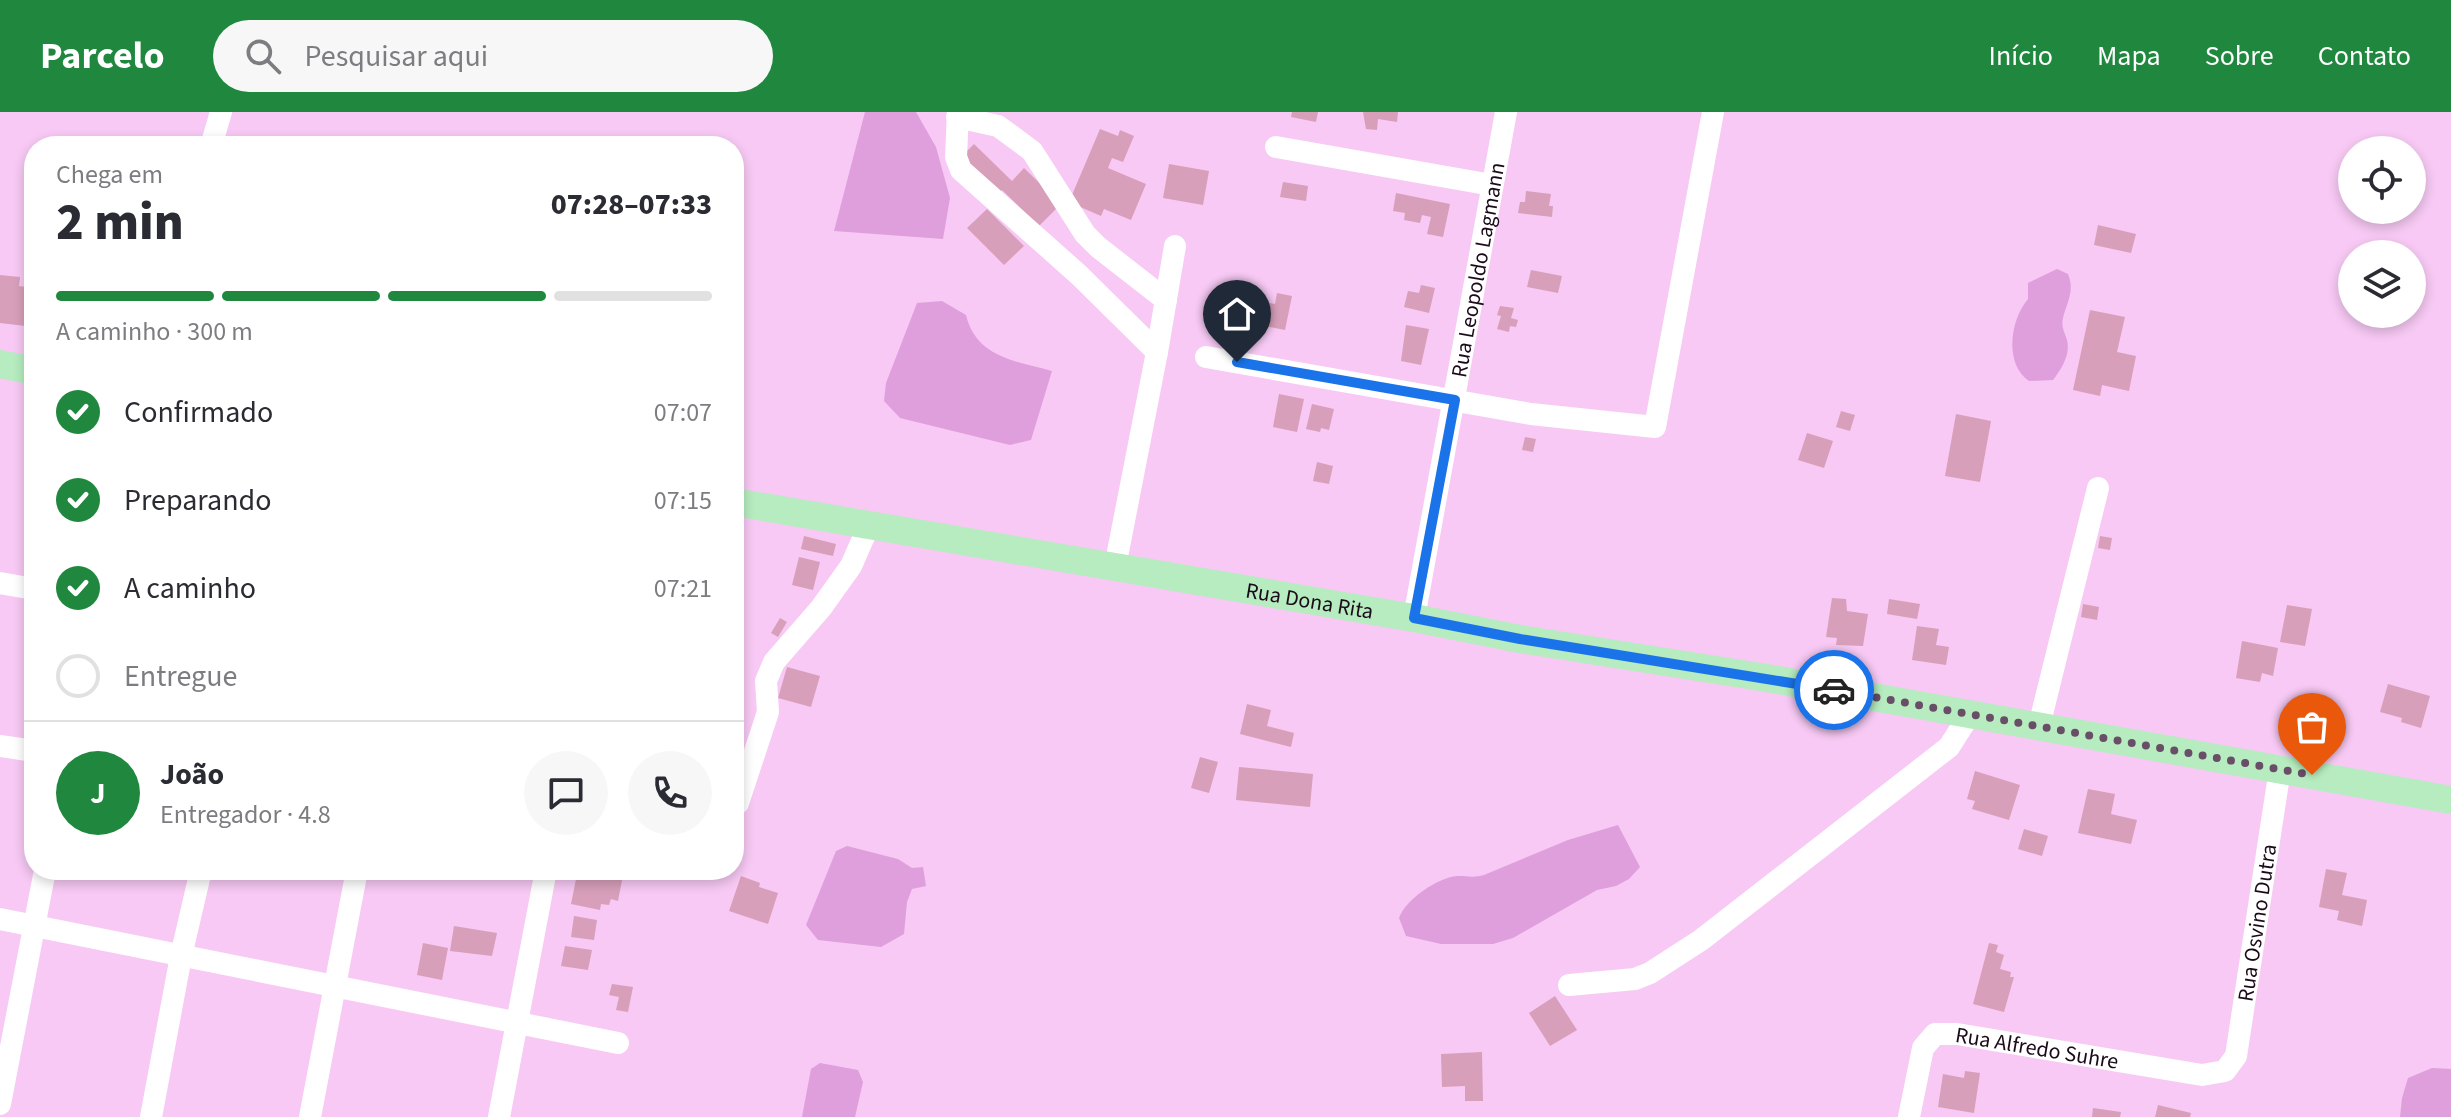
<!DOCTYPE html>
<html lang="pt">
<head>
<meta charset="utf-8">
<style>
  :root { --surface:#fff; --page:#f7f7f7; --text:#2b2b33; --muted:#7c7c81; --line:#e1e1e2; --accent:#1f883e }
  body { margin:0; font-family:"Source Sans 3",sans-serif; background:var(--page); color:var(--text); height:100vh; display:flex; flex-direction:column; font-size:30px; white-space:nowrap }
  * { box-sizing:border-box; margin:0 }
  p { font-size:26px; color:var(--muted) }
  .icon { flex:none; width:44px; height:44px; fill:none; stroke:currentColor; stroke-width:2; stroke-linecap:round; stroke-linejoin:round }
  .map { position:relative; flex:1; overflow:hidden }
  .side { position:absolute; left:24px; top:24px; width:720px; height:744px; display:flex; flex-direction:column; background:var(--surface); border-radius:32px; box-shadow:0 4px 12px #0003 }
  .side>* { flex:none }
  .fabs { position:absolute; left:2338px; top:24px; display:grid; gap:16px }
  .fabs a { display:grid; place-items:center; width:88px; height:88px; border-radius:50%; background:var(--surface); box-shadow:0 4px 12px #0003; font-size:40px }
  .pin { position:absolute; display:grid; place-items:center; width:68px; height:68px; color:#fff; margin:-82px -34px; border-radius:50% 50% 50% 0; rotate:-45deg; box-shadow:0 0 8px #0007 }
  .pin .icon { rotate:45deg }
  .courier { position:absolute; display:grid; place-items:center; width:80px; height:80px; margin:-40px; border:6px solid #1a73e8; border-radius:50%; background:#fff; color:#222; box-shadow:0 2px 10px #0007 }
  .headline em { font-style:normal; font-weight:800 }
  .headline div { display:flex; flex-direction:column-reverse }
  .headline { display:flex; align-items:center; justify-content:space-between; height:136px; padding:0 32px }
  h1 { font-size:52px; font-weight:800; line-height:60px }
  .bar { display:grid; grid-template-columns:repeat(4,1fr); gap:12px 8px; align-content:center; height:96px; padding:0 32px }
  .bar i { height:10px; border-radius:6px; background:var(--line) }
  .bar .selected { background:var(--accent) }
  .bar p { grid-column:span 4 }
  .line { display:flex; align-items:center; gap:20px; padding:0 32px; border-top:2px solid var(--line) }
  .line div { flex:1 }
  .round { display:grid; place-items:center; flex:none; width:84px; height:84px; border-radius:42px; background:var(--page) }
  ol { padding:0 32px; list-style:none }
  li { display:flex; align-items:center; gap:24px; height:88px }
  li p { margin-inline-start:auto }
  li .icon { padding:8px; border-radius:50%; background:var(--accent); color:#fff; stroke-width:4 }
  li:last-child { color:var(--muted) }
  li i { width:44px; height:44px; border:4px solid var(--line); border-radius:50% }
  header { display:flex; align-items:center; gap:48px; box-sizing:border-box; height:112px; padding:0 40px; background:var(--accent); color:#fff }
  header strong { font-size:38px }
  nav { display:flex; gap:44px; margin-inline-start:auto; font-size:28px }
  .search { width:560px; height:72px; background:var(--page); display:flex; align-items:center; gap:20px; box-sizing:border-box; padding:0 28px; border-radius:44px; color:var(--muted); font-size:30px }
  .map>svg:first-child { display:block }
  .water { fill:#df9fdc }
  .building { fill:#d89fba }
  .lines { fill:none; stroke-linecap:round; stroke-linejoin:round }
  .minor { stroke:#fff; stroke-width:22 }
  .major { stroke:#b6ecbf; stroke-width:28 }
  .done { stroke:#684e66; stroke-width:8; stroke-dasharray:0 14.4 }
  .route { stroke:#1a73e8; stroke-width:10 }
  .labels { text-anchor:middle; stroke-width:7; stroke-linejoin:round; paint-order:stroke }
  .street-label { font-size:22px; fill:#1b0b1a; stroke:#fefafe }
</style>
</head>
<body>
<header>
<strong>Parcelo</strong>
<div class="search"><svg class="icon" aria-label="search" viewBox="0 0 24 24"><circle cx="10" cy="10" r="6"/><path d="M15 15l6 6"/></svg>Pesquisar aqui</div>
<nav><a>Início</a><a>Mapa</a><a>Sobre</a><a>Contato</a></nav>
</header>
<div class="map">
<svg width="2451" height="1005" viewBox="0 0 2451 1005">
  <rect width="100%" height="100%" fill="#f7c9f4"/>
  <g class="water">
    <path d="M865 0H916L936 35 950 86 943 127 834 119Z"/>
    <path d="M2057 157 2068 162C2075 179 2067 190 2063 206 2061 214 2064 219 2066 225 2072 241 2062 256 2053 268L2029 269C2004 252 2010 208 2028 187V171Z"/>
    <path d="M942 189 966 203C976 245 1015 249 1052 259L1031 328 1010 333 900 306 884 289 886 271 917 191Z"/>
    <path d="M1618 713 1640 755 1629 767 1616 774 1597 778 1513 826 1493 832H1441L1406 824 1399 806C1406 787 1437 766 1457 764 1467 764 1474 766 1484 763L1568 728Z"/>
    <path d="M847 734 898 747 912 756 923 755 926 774 912 777 907 790 904 822 881 835 818 828 806 813 836 739Z"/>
    <path d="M820 951 858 958 863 970 855 1005H802L811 957Z"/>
    <path d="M2432 956 2451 957V1005H2400L2402 986 2408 966Z"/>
  </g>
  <g class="building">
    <path d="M1292 0H1318L1316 10 1291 5Z"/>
    <path d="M1363 0H1398L1397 10 1378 7 1377 18 1366 17Z"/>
    <path d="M1100 17 1118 24 1120 18 1134 24 1123 50 1112 46 1108 56 1146 72 1131 108 1104 97 1101 104 1069 90Z"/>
    <path d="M974 32 1012 69 1024 56 1061 92 1039 114 1002 78 999 82 961 45Z"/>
    <path d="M1169 52 1209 59 1203 93 1163 86Z"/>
    <path d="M1283 70 1308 74 1306 89 1280 85Z"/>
    <path d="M1526 79 1551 82 1549 94H1553L1552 105 1518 101 1520 90H1525Z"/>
    <path d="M1396 81 1450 92 1443 125 1427 122 1431 105 1422 103 1420 111 1404 108 1405 101 1393 99Z"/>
    <path d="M987 97 1024 134 1004 153 967 116Z"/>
    <path d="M2098 113 2136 122 2131 141 2094 133Z"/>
    <path d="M1531 158 1562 164 1558 181 1527 175Z"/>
    <path d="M0 163 20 165 19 174 34 176V215L0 211Z"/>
    <path d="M1421 173 1435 176 1429 201 1404 195 1408 179 1419 181Z"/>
    <path d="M1277 181 1292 184 1285 218 1259 213 1264 190 1275 192Z"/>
    <path d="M1235 182 1248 184 1244 212 1220 205 1223 186 1234 187Z"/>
    <path d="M1500 194 1514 196 1511 206 1518 208 1516 215 1510 214 1509 220 1497 217 1501 204 1497 203Z"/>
    <path d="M2090 198 2125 205 2117 240 2136 244 2129 279 2102 273 2100 284 2073 278Z"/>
    <path d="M1406 213 1429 217 1421 253 1401 249Z"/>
    <path d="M1279 282 1304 287 1297 320 1273 315Z"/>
    <path d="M1312 292 1334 297 1329 318 1321 316 1320 320 1306 317Z"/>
    <path d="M1841 299 1855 303 1850 319 1836 315Z"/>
    <path d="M1956 302 1991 309 1980 370 1945 364Z"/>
    <path d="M1807 321 1833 329 1824 356 1798 348Z"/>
    <path d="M1525 325 1536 327 1533 340 1522 338Z"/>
    <path d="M1317 350 1333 354 1329 372 1313 369Z"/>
    <path d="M804 424 836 432 833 444 801 437Z"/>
    <path d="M2100 424 2112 426 2110 438 2098 436Z"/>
    <path d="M799 445 820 450 813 478 792 473Z"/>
    <path d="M1832 486 1846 487 1847 499 1868 502 1863 534 1836 533 1837 526 1826 525Z"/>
    <path d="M1889 487 1920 492 1917 507 1887 502Z"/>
    <path d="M2083 492 2099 495 2097 508 2081 505Z"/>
    <path d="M2287 493 2312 497 2305 534 2280 530Z"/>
    <path d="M780 506 787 510 778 525 771 521Z"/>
    <path d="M1917 514 1939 517 1936 533 1949 535 1946 553 1912 548Z"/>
    <path d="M2242 529 2278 536 2273 564 2262 561 2260 570 2236 566Z"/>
    <path d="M787 555 820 564 811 595 778 586Z"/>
    <path d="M2388 572 2430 584 2421 616 2401 610 2402 606 2380 600Z"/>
    <path d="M1247 592 1271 598 1267 614 1294 621 1291 635 1240 622Z"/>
    <path d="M1200 645 1218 650 1209 681 1191 676Z"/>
    <path d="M1239 655 1313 662 1310 695 1236 688Z"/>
    <path d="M1975 659 2020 673 2009 708 1972 697 1975 689 1967 687Z"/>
    <path d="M2088 677 2115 682 2111 702 2137 708 2131 732 2078 721Z"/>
    <path d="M2024 717 2048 724 2042 744 2018 737Z"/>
    <path d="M2326 757 2347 761 2342 783 2367 788 2362 814 2337 808 2339 799 2319 795Z"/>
    <path d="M590 758H613L612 764Z"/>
    <path d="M589 761 622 768 618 789 611 787 609 793 601 792 600 798 571 792 577 762 589 765Z"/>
    <path d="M741 764 760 771 759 775 778 781 768 812 729 799Z"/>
    <path d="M574 804 597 808 594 828 571 825Z"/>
    <path d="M454 814 497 821 492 844 450 839Z"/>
    <path d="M423 831 448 836 442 868 417 863Z"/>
    <path d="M1989 831 1998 833 1996 840 2004 843 2000 857 2011 860 2010 865H2014L2004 900 1973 892Z"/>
    <path d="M565 834 592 838 588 858 561 854Z"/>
    <path d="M612 872 633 875 628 900 616 898 619 885 609 883Z"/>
    <path d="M1555 884 1577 918 1550 934 1529 901Z"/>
    <path d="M1482 940 1483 989H1465V974L1442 975 1441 942Z"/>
    <path d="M1965 959 1980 961 1974 1001 1938 995 1943 962 1964 966Z"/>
    <path d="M2158 993 2191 1001 2190 1005H2155Z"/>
    <path d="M2093 996 2121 1000 2120 1005H2092Z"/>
  </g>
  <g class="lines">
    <g class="minor">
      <path d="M958 0 956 45 961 58 1079 163 1157 240 1115 455"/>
      <path d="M957 5 998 14 1032 39 1085 122 1098 135 1166 188"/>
      <path d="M211 34 221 0"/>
      <path d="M1276 35 1492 73"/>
      <path d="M1157 240 1175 134"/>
      <path d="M1206 245 1531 302 1655 315 1713 0"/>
      <path d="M0 471 34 477"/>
      <path id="s1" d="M1414 506 1506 0"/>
      <path d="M2039 614 2098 376"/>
      <path d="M0 634 34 639"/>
      <path d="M738 691 768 600 766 569 774 550 821 496 851 454 869 413"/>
      <path d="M0 807 618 931"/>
      <path d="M1569 873 1635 867 1650 861 1701 828 1949 635 1970 602"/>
      <path d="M0 992 45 758"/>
      <path d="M151 1005 181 844 201 758"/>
      <path d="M310 1005 357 758"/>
      <path d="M499 1005 546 758"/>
      <path id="s2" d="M1909 1005 1923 936 1935 922H1957L2202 963 2225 959 2236 944 2280 657"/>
    </g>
    <g class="major">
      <path d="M0 252 34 259"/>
      <path id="s3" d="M734 390 1414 506 1520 527 1767 566 2451 688"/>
    </g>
  </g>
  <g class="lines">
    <path class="done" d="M1834 578 2312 663"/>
    <path class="route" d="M1237 250 1455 288 1414 506 1520 527 1834 578"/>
  </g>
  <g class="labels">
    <g class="street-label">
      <text dy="8" stroke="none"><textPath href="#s1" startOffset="354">Rua Leopoldo Lagmann</textPath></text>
      <text dy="8" stroke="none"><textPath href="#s3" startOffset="584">Rua Dona Rita</textPath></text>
      <text dy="8" stroke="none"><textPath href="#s2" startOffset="536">Rua Osvino Dutra</textPath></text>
      <text dy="8" stroke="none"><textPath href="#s2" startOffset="192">Rua Alfredo Suhre</textPath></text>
    </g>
  </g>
</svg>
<div class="fabs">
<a><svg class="icon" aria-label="locate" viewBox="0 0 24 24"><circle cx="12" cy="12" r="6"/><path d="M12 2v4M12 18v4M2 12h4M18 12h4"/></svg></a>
<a><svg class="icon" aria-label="layers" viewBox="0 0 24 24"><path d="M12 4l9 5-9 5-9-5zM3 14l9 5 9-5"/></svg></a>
</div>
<div class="pin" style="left:2312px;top:663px;background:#ea580c"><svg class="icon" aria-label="bag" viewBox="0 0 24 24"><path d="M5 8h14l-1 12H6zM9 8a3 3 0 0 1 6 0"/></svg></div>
<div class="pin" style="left:1237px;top:250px;background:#1f2937"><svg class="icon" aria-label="home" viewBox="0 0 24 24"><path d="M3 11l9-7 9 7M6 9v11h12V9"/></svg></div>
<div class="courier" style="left:1834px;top:578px"><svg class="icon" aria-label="car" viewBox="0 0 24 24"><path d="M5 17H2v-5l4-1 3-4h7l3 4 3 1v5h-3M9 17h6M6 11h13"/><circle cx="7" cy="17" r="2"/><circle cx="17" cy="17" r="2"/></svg></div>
<section class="side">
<div class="headline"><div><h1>2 min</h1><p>Chega em</p></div><em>07:28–07:33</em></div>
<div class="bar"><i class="selected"></i><i class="selected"></i><i class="selected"></i><i></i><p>A caminho · 300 m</p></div>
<ol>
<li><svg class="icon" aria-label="check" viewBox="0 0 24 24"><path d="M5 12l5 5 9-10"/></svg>Confirmado<p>07:07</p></li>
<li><svg class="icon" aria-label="check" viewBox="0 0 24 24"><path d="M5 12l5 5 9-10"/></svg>Preparando<p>07:15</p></li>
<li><svg class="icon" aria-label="check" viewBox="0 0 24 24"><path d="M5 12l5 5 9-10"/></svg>A caminho<p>07:21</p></li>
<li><i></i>Entregue</li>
</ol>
<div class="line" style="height:144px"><b class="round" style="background:var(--accent);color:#fff">J</b><div><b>João</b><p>Entregador · 4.8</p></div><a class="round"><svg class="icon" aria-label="chat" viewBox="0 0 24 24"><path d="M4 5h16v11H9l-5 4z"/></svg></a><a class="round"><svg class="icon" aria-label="phone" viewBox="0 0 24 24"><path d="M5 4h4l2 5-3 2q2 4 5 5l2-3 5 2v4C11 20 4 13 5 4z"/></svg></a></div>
</section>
</div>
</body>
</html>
